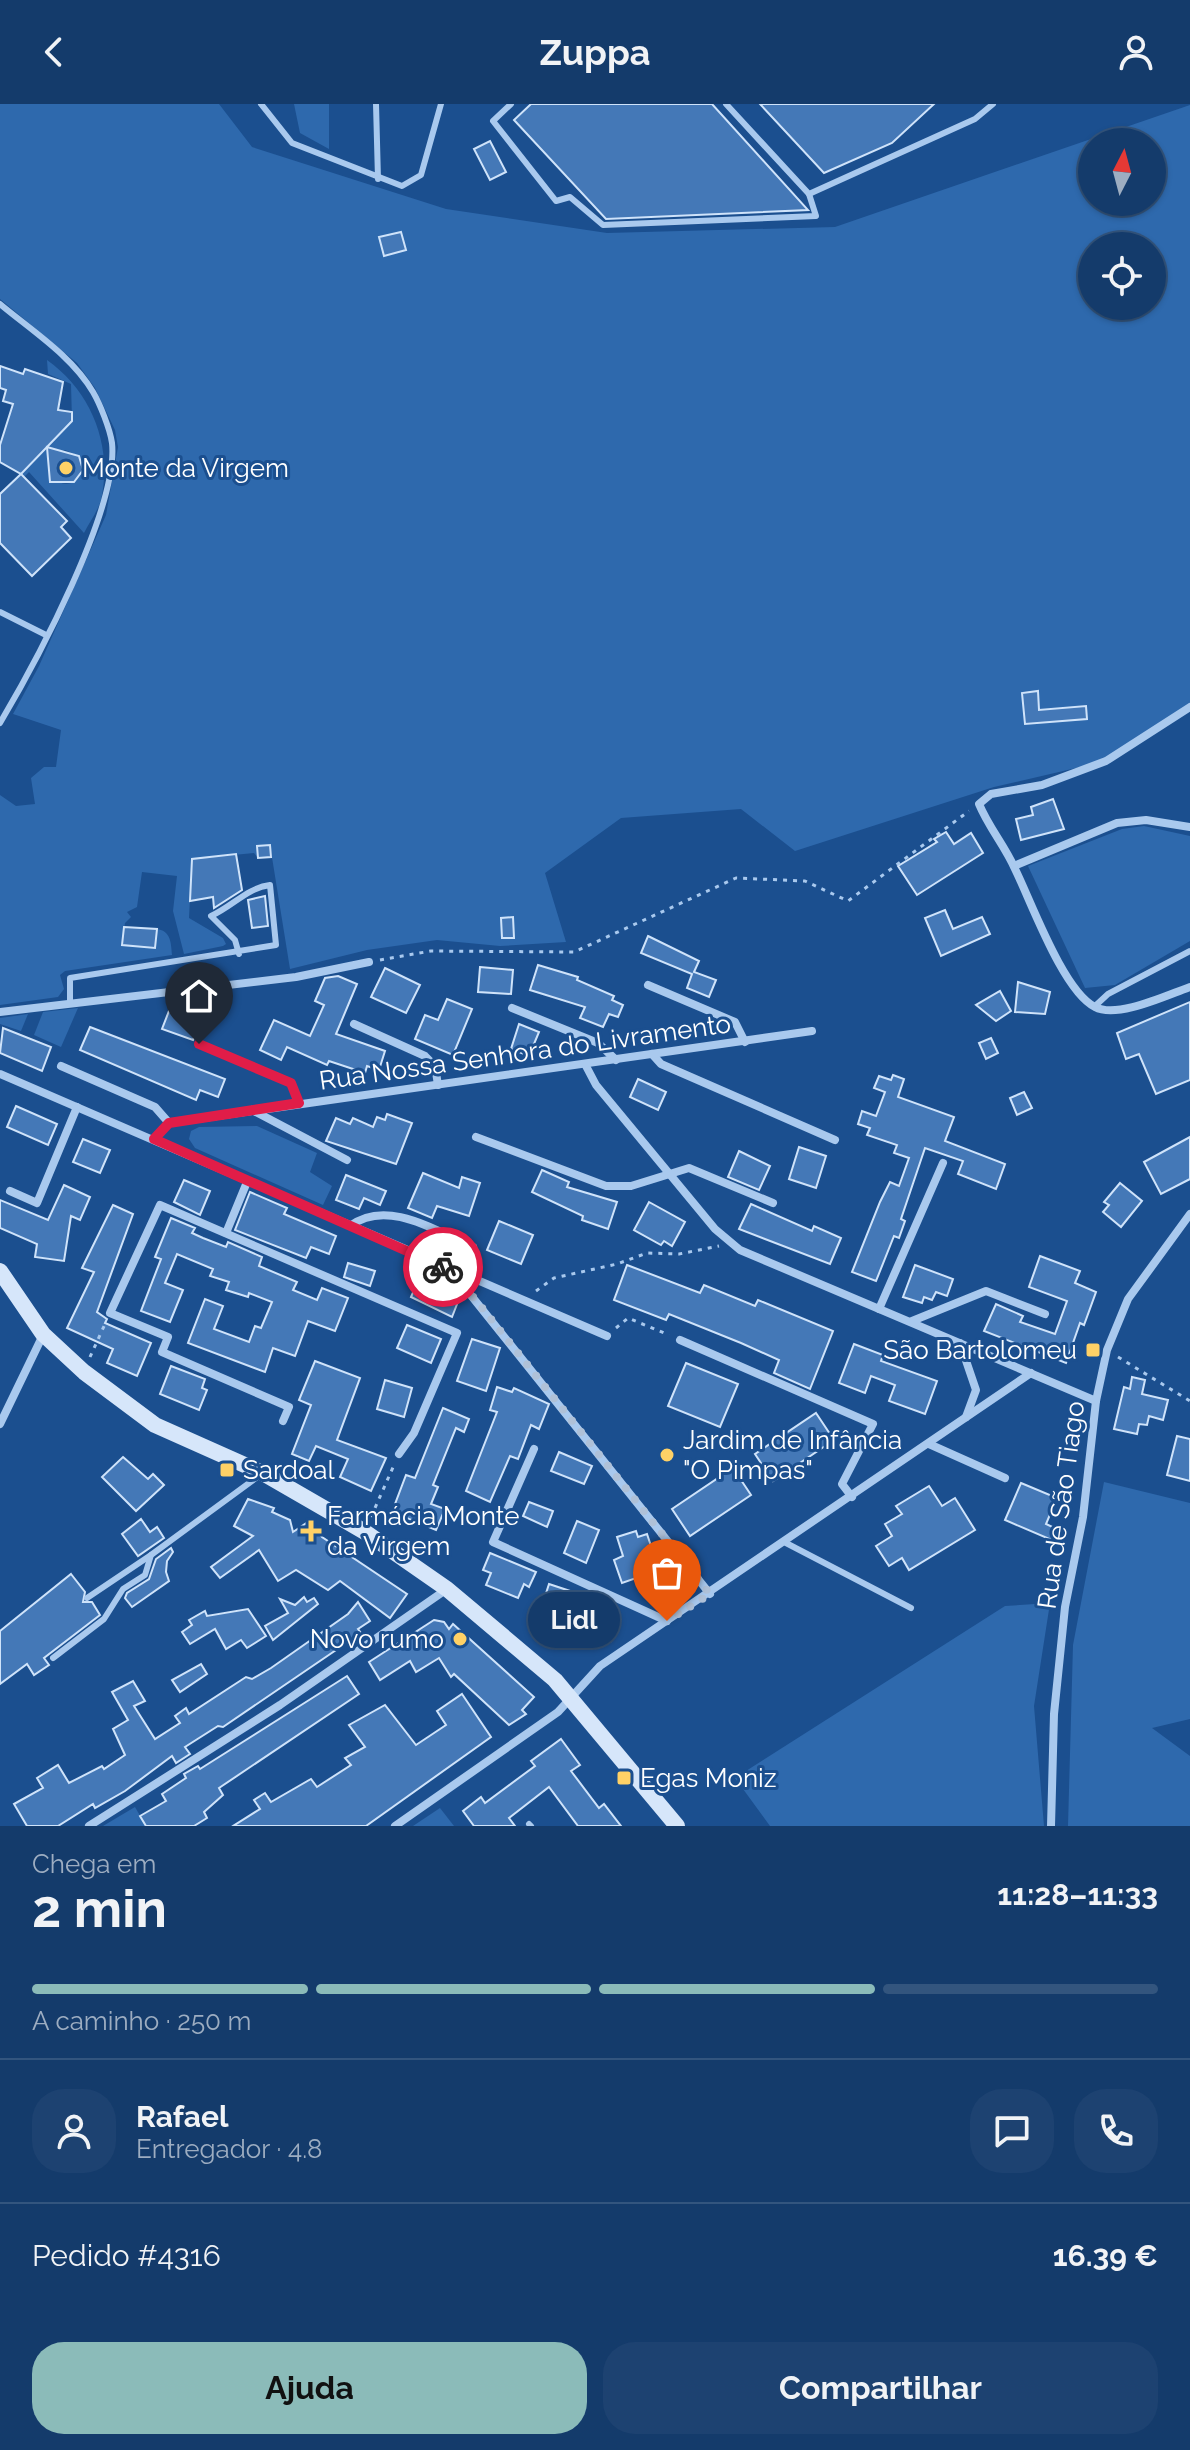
<!DOCTYPE html>
<html lang="pt">
<head>
<meta charset="utf-8">
<style>
  :root { --surface:#143b6b; --page:#1d4271; --text:#f1f3f6; --muted:#9dadc1; --line:#33557e; --accent:#8bbbb9 }
  body { margin:0; font-family:Raleway,sans-serif; background:var(--page); color:var(--text); height:100vh; display:flex; flex-direction:column; font-size:30px; white-space:nowrap }
  * { box-sizing:border-box; margin:0 }
  p { font-size:26px; color:var(--muted) }
  .icon { flex:none; width:44px; height:44px; fill:none; stroke:currentColor; stroke-width:2; stroke-linecap:round; stroke-linejoin:round }
  .map { position:relative; height:1722px; overflow:hidden }
  .panel { display:flex; flex-direction:column; background:var(--surface); flex:1 }
  .panel>* { flex:none }
  .needle { width:52px; rotate:6deg }
  .fabs { position:absolute; left:1078px; top:24px; display:grid; gap:16px }
  .fabs a { display:grid; place-items:center; width:88px; height:88px; border-radius:50%; background:var(--surface); box-shadow:0 2px 6px #0004,0 0 0 2px var(--line); font-size:40px }
  .pin { position:absolute; display:grid; place-items:center; width:68px; height:68px; color:#fff; margin:-82px -34px; border-radius:50% 50% 50% 0; rotate:-45deg; box-shadow:0 0 8px #0007 }
  .pin .icon { rotate:45deg }
  .courier { position:absolute; display:grid; place-items:center; width:80px; height:80px; margin:-40px; border:6px solid #e11d48; border-radius:50%; background:#fff; color:#222; box-shadow:0 2px 10px #0007 }
  .bubble { position:absolute; height:56px; border-radius:28px; background:var(--surface); box-shadow:0 2px 6px #0004,0 0 0 2px var(--line); font-size:26px; font-weight:700; line-height:56px; text-align:center }
  .overview em { font-style:normal; font-weight:700 }
  .overview div { display:flex; flex-direction:column-reverse }
  .overview { display:flex; align-items:center; justify-content:space-between; height:136px; padding:0 32px }
  h1 { font-size:52px; font-weight:700; line-height:60px }
  .bar { display:grid; grid-template-columns:repeat(4,1fr); gap:12px 8px; align-content:center; height:96px; padding:0 32px }
  .bar i { height:10px; border-radius:6px; background:var(--line) }
  .bar .on { background:var(--accent) }
  .bar p { grid-column:span 4 }
  .line { display:flex; align-items:center; gap:20px; padding:0 32px; border-top:2px solid var(--line) }
  .line div { flex:1 }
  .round { display:grid; place-items:center; flex:none; width:84px; height:84px; border-radius:32px; background:var(--page) }
  .button { display:flex; gap:16px; margin-top:auto; padding:16px 32px }
  .button a { flex:1; height:92px; border-radius:32px; background:var(--accent); color:#111; font-size:32px; font-weight:700; line-height:92px; text-align:center }
  .button a+a { background:var(--page); color:var(--text) }
  header { display:flex; justify-content:space-between; align-items:center; height:104px; padding:0 32px; background:var(--surface); font-size:36px; font-weight:700 }
  .map>svg:first-child { display:block }
  .green { fill:#2e69ad; fill-rule:evenodd }
  .building { fill:#4478b7; stroke:#cfe3fa; stroke-width:2 }
  .lines { fill:none; stroke-linecap:round; stroke-linejoin:round }
  .path { stroke:#a9c9ee; stroke-width:3; stroke-dasharray:4 6; stroke-linecap:butt }
  .lane { stroke:#a9c9ee; stroke-width:6 }
  .street { stroke:#a9c9ee; stroke-width:8 }
  .secondary { stroke:#d6e6fa; stroke-width:16 }
  .done { stroke:#afc1d8; stroke-width:8; stroke-dasharray:0 14.4 }
  .route { stroke:#e11d48; stroke-width:10 }
  .poi-dot { fill:#ffd166; stroke:#1b4f8f; stroke-width:3 }
  .labels { text-anchor:middle; stroke-width:6; stroke-linejoin:round; paint-order:stroke }
  .poi-label { font-size:26px; fill:#fff; stroke:#1b4f8f; text-anchor:start }
  .street-label { font-size:26px; fill:#fff; stroke:#1b4f8f }
</style>
</head>
<body>
<header><svg class="icon" aria-label="back" viewBox="0 0 24 24"><path d="M15 5l-7 7 7 7"/></svg>Zuppa<svg class="icon" aria-label="person" viewBox="0 0 24 24"><circle cx="12" cy="8" r="4"/><path d="M4 21q1-7 8-7t8 7"/></svg></header>
<div class="map">
<svg width="1190" height="1722" viewBox="0 0 1190 1722">
  <rect width="100%" height="100%" fill="#1b4f8f"/>
  <g class="green">
    <path d="M0 0H219L252 43 446 105 607 129 835 123 1190 1V603L1106 657 994 683 795 747 741 705 621 714 545 769 566 838 500 842 437 836 367 846 290 865 270 741 257 742 258 754 254 749 192 755 189 814 223 834 226 840 223 842 184 850 173 807 177 772 142 768 137 803 127 808 131 813 125 819 122 840 155 844 157 825C171 827 171 839 172 851L65 867 60 871 64 885 58 893 0 901V691L16 702 35 700 31 674 44 663H56L61 626 13 610 39 562 106 411 118 343 115 326 95 284 77 259 0 195ZM1092 38H1152V98H1092ZM1092 142H1152V202H1092Z"/>
    <path d="M294 0H329V45L300 29Z"/>
    <path d="M47 256C92 288 113 342 101 396 98 407 89 419 84 429L29 368 24 373 21 370 72 317 71 280 48 270ZM65 346 79 352 83 366C77 380 66 384 53 375L57 348Z"/>
    <path d="M1144 722 1190 732V837L1115 881 1085 884 1028 762 1122 725Z"/>
    <path d="M78 904 61 943 34 931 43 908Z"/>
    <path d="M28 910 21 927 0 920V914Z"/>
    <path d="M257 1022 317 1049 310 1068 332 1082 323 1101 195 1044 189 1035 191 1027 199 1023Z"/>
    <path d="M1104 1378 1190 1399V1615L1152 1624 1190 1652V1722H1068L1073 1541Z"/>
    <path d="M1050 1499 1034 1602 1044 1722H770L735 1674 1005 1502Z"/>
    <path d="M135 1703 146 1722H103Z"/>
    <path d="M440 1704 454 1722H413Z"/>
  </g>
  <g class="building">
    <path d="M531 0H712L808 106 606 115 514 16Z"/>
    <path d="M760 0H934L892 39 824 69Z"/>
    <path d="M490 37 506 68 490 76 474 45Z"/>
    <path d="M401 128 406 146 384 152 379 133Z"/>
    <path d="M0 262 23 270 25 265 63 278 58 306 72 308V317L21 370 0 358V341L13 300 3 297 6 286 0 284Z"/>
    <path d="M47 343 79 352 83 366 74 378H50Z"/>
    <path d="M21 370 67 417 61 423 71 434 32 472 0 439V390Z"/>
    <path d="M1038 587 1039 606 1086 602 1087 615 1025 620 1022 589Z"/>
    <path d="M1053 695 1064 725 1021 736 1016 715 1033 711 1031 703Z"/>
    <path d="M946 728 954 740 971 729 983 749 917 791 898 762 937 738 934 735Z"/>
    <path d="M270 741 271 753 258 754 257 742Z"/>
    <path d="M236 750 242 786 214 804 213 793 190 797 192 755Z"/>
    <path d="M265 792 268 822 252 824 248 796Z"/>
    <path d="M945 806 953 825 982 813 990 830 941 852 925 814Z"/>
    <path d="M513 813 514 834H502L501 814Z"/>
    <path d="M124 823 157 825 155 844 122 841Z"/>
    <path d="M648 832 699 857 694 868 716 876 709 893 687 884 692 870 641 849Z"/>
    <path d="M538 861 578 873 577 876 614 892 612 896 623 901 618 913 609 910 603 923 580 914 585 903 530 886Z"/>
    <path d="M480 863 513 866 511 890 478 888Z"/>
    <path d="M385 864 420 881 406 909 371 893Z"/>
    <path d="M338 872 357 880 336 930 385 947 379 966 367 962 365 969 329 957 327 961 287 943 281 956 260 946 274 916 310 932 324 901 315 897 325 874Z"/>
    <path d="M1018 878 1050 888 1045 910 1015 908Z"/>
    <path d="M1000 887 1011 907 996 917 976 901Z"/>
    <path d="M174 894 205 906 193 936 162 925Z"/>
    <path d="M447 895 472 905 453 951 415 935 425 911 438 916Z"/>
    <path d="M1190 898V976L1156 990 1139 950 1126 955 1117 929Z"/>
    <path d="M519 920 539 928 529 952 511 945Z"/>
    <path d="M90 923 225 975 218 993 200 986 196 996 80 946Z"/>
    <path d="M3 924 51 943 42 967 0 949Z"/>
    <path d="M991 934 998 949 986 955 979 939Z"/>
    <path d="M893 971 904 975 898 993 954 1013 945 1037 1005 1060 996 1085 958 1070 963 1057 925 1044 901 1115 905 1117 899 1134 894 1132 876 1177 852 1168 880 1098 890 1078 899 1082 909 1054 894 1049 897 1041 867 1031 870 1024 858 1020 862 1007 876 1012 885 988 874 984 879 972 891 976Z"/>
    <path d="M638 975 666 988 658 1006 630 993Z"/>
    <path d="M1024 988 1032 1004 1017 1011 1010 994Z"/>
    <path d="M16 1002 57 1020 48 1041 7 1023Z"/>
    <path d="M387 1010 412 1019 396 1060 326 1037 336 1014 350 1020 353 1014 373 1023 377 1013 385 1016Z"/>
    <path d="M1190 1033V1075L1161 1090 1144 1058Z"/>
    <path d="M83 1035 110 1046 100 1069 73 1058Z"/>
    <path d="M799 1043 826 1052 816 1084 789 1075Z"/>
    <path d="M739 1047 770 1062 759 1086 728 1073Z"/>
    <path d="M542 1066 569 1078 567 1083 617 1098 608 1125 582 1116 583 1112 532 1088Z"/>
    <path d="M423 1069 459 1084 462 1073 480 1079 469 1112 437 1102 432 1114 408 1104Z"/>
    <path d="M346 1071 386 1087 380 1101 364 1094 359 1105 336 1096Z"/>
    <path d="M184 1076 210 1087 200 1111 174 1098Z"/>
    <path d="M1120 1079 1142 1097 1121 1123 1103 1108 1109 1101 1104 1098Z"/>
    <path d="M64 1081 90 1093 80 1116 71 1112 64 1157 35 1153 37 1140 0 1124V1096L48 1116Z"/>
    <path d="M250 1088 287 1104 284 1110 336 1132 329 1150 311 1143 306 1154 235 1126Z"/>
    <path d="M649 1098 685 1118 672 1142 664 1137 661 1141 634 1126Z"/>
    <path d="M751 1100 812 1127 814 1122 841 1134 830 1160 739 1125Z"/>
    <path d="M113 1101 133 1110 97 1208 107 1215 105 1219 151 1239 137 1272 107 1259 113 1245 67 1224 94 1168 82 1164Z"/>
    <path d="M171 1114 195 1124 192 1129 203 1134 226 1143 228 1138 262 1153 259 1162 297 1178 293 1186 317 1196 322 1184 348 1194 335 1227 308 1217 295 1252 273 1244 265 1268 188 1239 205 1195 223 1202 214 1225 249 1238 255 1222 261 1224 272 1198 249 1189 248 1193 226 1186 229 1178 210 1172 213 1165 177 1150 165 1179 183 1186 170 1218 141 1207 161 1155 155 1153Z"/>
    <path d="M499 1117 533 1131 521 1160 487 1146Z"/>
    <path d="M1040 1152 1080 1167 1075 1179 1096 1188 1084 1221 1080 1219 1066 1259 984 1227 996 1200 1023 1212 1020 1218 1055 1230 1067 1197 1029 1183Z"/>
    <path d="M348 1159 375 1167 370 1182 344 1173Z"/>
    <path d="M627 1161 700 1189 704 1181 755 1202 758 1196 833 1227 810 1285 774 1269 779 1256 741 1239 669 1210 666 1216 614 1196Z"/>
    <path d="M915 1161 953 1175 947 1192 936 1188 932 1196 924 1193 922 1199 903 1193Z"/>
    <path d="M420 1172 461 1190 452 1213 411 1193Z"/>
    <path d="M407 1221 441 1235 431 1259 397 1244Z"/>
    <path d="M472 1235 500 1244 486 1287 457 1277Z"/>
    <path d="M854 1240 883 1251 881 1257 937 1277 925 1310 889 1297 895 1281 871 1272 865 1289 839 1279Z"/>
    <path d="M315 1257 360 1274 337 1336 386 1354 371 1387 340 1373 348 1355 316 1342 309 1357 292 1350 311 1301 299 1296Z"/>
    <path d="M686 1259 738 1280 720 1323 668 1302Z"/>
    <path d="M171 1262 205 1275 202 1284 207 1286 199 1306 160 1290Z"/>
    <path d="M1132 1273 1145 1276 1142 1290 1168 1296 1163 1316 1149 1312 1147 1321 1139 1320 1137 1330 1114 1325 1124 1283 1130 1285Z"/>
    <path d="M385 1276 412 1284 404 1313 377 1305Z"/>
    <path d="M497 1283 512 1288 514 1284 549 1300 539 1325 531 1321 518 1355 510 1352 490 1398 466 1387 497 1308 490 1306Z"/>
    <path d="M443 1304 469 1315 464 1328 456 1324 433 1381 438 1383 431 1400 445 1405 436 1426 392 1408 406 1371 415 1374Z"/>
    <path d="M816 1309 834 1336 773 1377 755 1350Z"/>
    <path d="M1177 1332 1190 1335V1377L1167 1371Z"/>
    <path d="M559 1348 592 1362 584 1380 551 1367Z"/>
    <path d="M123 1353 148 1375 153 1370 164 1381 136 1407 102 1373Z"/>
    <path d="M733 1364 751 1391 690 1432 672 1405Z"/>
    <path d="M1021 1379 1057 1394 1046 1420 1059 1426 1054 1437 1005 1416Z"/>
    <path d="M929 1382 942 1402 955 1394 975 1426 909 1466 902 1454 889 1462 876 1442 892 1432 885 1420 902 1410 896 1402Z"/>
    <path d="M248 1395 274 1404 272 1408 290 1416 293 1428 308 1418 314 1421 322 1433 407 1490 390 1514 340 1477 328 1486 296 1466 278 1477 259 1446 220 1474 211 1463 253 1432 234 1422Z"/>
    <path d="M529 1398 553 1407 547 1423 523 1412Z"/>
    <path d="M141 1415 150 1428 157 1423 164 1434 138 1452 122 1430Z"/>
    <path d="M577 1417 599 1426 586 1459 564 1449Z"/>
    <path d="M636 1427 638 1433 647 1430 654 1451 639 1456 645 1471 622 1479 614 1456 623 1452 617 1433Z"/>
    <path d="M171 1444 173 1448 167 1457 166 1468 169 1477 132 1503 125 1494 127 1489 149 1475 156 1455Z"/>
    <path d="M490 1449 536 1468 529 1483 524 1480 518 1494 486 1481 491 1469 483 1466Z"/>
    <path d="M71 1470 85 1488 83 1498H92L100 1511 44 1554 49 1561 34 1571 27 1560 0 1580V1527Z"/>
    <path d="M549 1480 570 1487 568 1493 620 1516 611 1537 595 1530 593 1535 547 1516 548 1511 540 1508Z"/>
    <path d="M304 1493 307 1498 314 1494 318 1500 273 1536 265 1522 288 1509 280 1495 295 1501Z"/>
    <path d="M358 1498 370 1517 358 1525 361 1529 223 1623 218 1622 185 1643 190 1650 176 1659 172 1652 125 1687 95 1704 93 1700 58 1722H27L14 1700 43 1684 37 1674 58 1661 69 1679 102 1662 104 1665 125 1651 113 1625 128 1616 112 1588 133 1577 145 1597 134 1602 155 1635 180 1619 175 1612 186 1604 189 1610 246 1573 252 1575 271 1564 348 1510Z"/>
    <path d="M248 1505 266 1532 247 1544 241 1536 226 1545 215 1525 190 1540 182 1528 192 1521 189 1516 205 1507 207 1512Z"/>
    <path d="M434 1516 444 1518 449 1525 453 1520 534 1593 522 1606 526 1610 509 1621 454 1570 451 1573 439 1554 416 1568 410 1557 380 1576 369 1558Z"/>
    <path d="M201 1560 207 1570 180 1588 172 1576Z"/>
    <path d="M347 1572 359 1590 219 1684 223 1691 204 1708 207 1714 194 1722H146L140 1712 166 1697 162 1690 186 1674 184 1670 198 1662 200 1665Z"/>
    <path d="M462 1590 491 1633 366 1722H233L260 1705 254 1696 265 1689 271 1698 311 1675 317 1683 351 1661 345 1654 365 1643 349 1621 385 1601 416 1641 446 1621 437 1607Z"/>
    <path d="M561 1635 580 1661 571 1667 599 1704 604 1700 621 1722H578L549 1683 509 1714 515 1722H474L463 1707 481 1693 485 1699 535 1662 531 1657Z"/>
  </g>
  <g class="lines">
    <g class="path">
      <path d="M380 856 431 847 574 848 736 774 805 777 848 797 969 707"/>
      <path d="M536 1187 554 1174 617 1160 647 1149 679 1150 719 1142"/>
      <path d="M616 1224 628 1214 669 1231"/>
      <path d="M90 1253 105 1220"/>
      <path d="M1118 1253 1190 1297"/>
      <path d="M371 1413 394 1361"/>
    </g>
    <g class="lane">
      <path d="M261 0 292 39 402 82 421 71 441 0"/>
      <path d="M376 0 378 75"/>
      <path d="M511 0 493 17 556 97 570 93 603 121 816 112 809 90"/>
      <path d="M726 0 809 90 975 15 993 0"/>
      <path d="M0 200C31 226 72 252 93 288 100 300 110 325 112 339 119 404 35 560 0 619"/>
      <path d="M0 508 46 531"/>
      <path d="M70 900V874L276 841 270 781C247 784 233 802 211 812L235 836 239 850"/>
      <path d="M1094 903 1108 890 1190 847"/>
      <path d="M786 1439 911 1504"/>
      <path d="M87 1494 151 1451"/>
      <path d="M53 1554 104 1515 123 1485 145 1471 151 1451 260 1371"/>
      <path d="M529 1720 531 1722"/>
    </g>
    <g class="street">
      <path d="M1190 603 1106 657 1042 681 991 690 979 700C989 724 1005 742 1015 765 1031 797 1063 887 1095 903 1117 915 1167 891 1190 883"/>
      <path d="M1014 762 1117 719 1146 716 1190 723"/>
      <path d="M648 881 735 918 745 938"/>
      <path d="M512 904 598 939 616 956"/>
      <path d="M0 908 296 873 369 858"/>
      <path d="M354 920 425 952 435 962 438 981"/>
      <path d="M199 940 291 979 299 999"/>
      <path d="M652 950 661 960 835 1036"/>
      <path d="M61 962 155 1003 169 1019"/>
      <path d="M586 962 596 981 715 1125 740 1146 1096 1297"/>
      <path d="M0 970 607 1232"/>
      <path d="M252 1006 347 1056"/>
      <path d="M476 1033 606 1082H631L689 1064 773 1099"/>
      <path d="M154 1035 169 1019 812 927"/>
      <path d="M10 1087 37 1099 77 1003"/>
      <path d="M350 1122C387 1094 436 1127 473 1143"/>
      <path d="M226 1129 247 1078"/>
      <path d="M453 1169 710 1490"/>
      <path d="M879 1205 943 1059"/>
      <path d="M912 1217 986 1187 1045 1210"/>
      <path d="M680 1236 873 1320 842 1380 852 1393"/>
      <path d="M960 1239 976 1286 966 1313"/>
      <path d="M283 1317 289 1303 162 1248 168 1233 110 1209 160 1101 457 1229 414 1329 399 1350"/>
      <path d="M0 1320 43 1231"/>
      <path d="M929 1340 1005 1374"/>
      <path d="M534 1345 493 1438 667 1517"/>
      <path d="M89 1722 280 1601 447 1485"/>
      <path d="M395 1722 558 1608 600 1562 1031 1269"/>
      <path d="M1051 1722 1054 1610 1065 1503 1083 1413 1096 1297 1107 1246 1128 1195 1190 1110"/>
    </g>
    <path class="secondary" d="M0 1167 43 1230 84 1268 155 1321 263 1369 365 1428 447 1485 555 1576 677 1722"/>
  </g>
  <g class="lines">
    <path class="done" d="M443 1163 450 1166 479 1200 710 1490 667 1517"/>
    <path class="route" d="M199 940 291 979 299 999 169 1019 154 1035 443 1163"/>
  </g>
  <g class="poi-dot">
    <circle cx="66" cy="364" r="8"/>
    <rect x="1085" y="1238" width="16" height="16" rx="4"/>
    <circle cx="667" cy="1351" r="8"/>
    <rect x="219" y="1358" width="16" height="16" rx="4"/>
    <path d="M307 1415h8v8h8v8h-8v8h-8v-8h-8v-8h8z"/>
    <circle cx="460" cy="1535" r="8"/>
    <rect x="616" y="1666" width="16" height="16" rx="4"/>
  </g>
  <g class="labels">
    <g class="poi-label">
      <text x="82" y="373">Monte da Virgem</text>
      <text x="1077" y="1255" text-anchor="end">São Bartolomeu</text>
      <text x="683" y="1345">Jardim de Infância<tspan x="683" dy="30">"O Pimpas"</tspan></text>
      <text x="243" y="1375">Sardoal</text>
      <text x="327" y="1421">Farmácia Monte<tspan x="327" dy="30">da Virgem</tspan></text>
      <text x="444" y="1544" text-anchor="end">Novo rumo</text>
      <text x="640" y="1683">Egas Moniz</text>
    </g>
    <g class="street-label">
      <text transform="translate(525 948) rotate(-8)" y="9">Rua Nossa Senhora do Livramento</text>
      <text transform="translate(1061 1401) rotate(-82)" y="9">Rua de São Tiago</text>
    </g>
  </g>
</svg>
<div class="fabs">
<a><svg class="needle" viewBox="-14 -14 28 28"><path d="M0-13l5 13h-10z" fill="#e53935"/><path d="M0 13l5-13h-10z" fill="#9dadc1"/></svg></a>
<a><svg class="icon" aria-label="locate" viewBox="0 0 24 24"><circle cx="12" cy="12" r="6"/><path d="M12 2v4M12 18v4M2 12h4M18 12h4"/></svg></a>
</div>
<div class="pin" style="left:667px;top:1517px;background:#ea580c"><svg class="icon" aria-label="bag" viewBox="0 0 24 24"><path d="M5 8h14l-1 12H6zM9 8a3 3 0 0 1 6 0"/></svg></div>
<div class="pin" style="left:199px;top:940px;background:#1f2937"><svg class="icon" aria-label="home" viewBox="0 0 24 24"><path d="M3 11l9-7 9 7M6 9v11h12V9"/></svg></div>
<div class="courier" style="left:443px;top:1163px"><svg class="icon" aria-label="bike" viewBox="0 0 24 24"><circle cx="6" cy="16" r="4"/><circle cx="18" cy="16" r="4"/><path d="M6 16l4-8h5l3 8M10 8l3 8H6M13 5h3"/></svg></div>
<div class="bubble" style="left:528px;top:1488px;width:92px">Lidl</div>
</div>
<section class="panel">
<div class="overview"><div><h1>2 min</h1><p>Chega em</p></div><em>11:28–11:33</em></div>
<div class="bar"><i class="on"></i><i class="on"></i><i class="on"></i><i></i><p>A caminho · 250 m</p></div>
<div class="line" style="height:144px"><a class="round"><svg class="icon" aria-label="person" viewBox="0 0 24 24"><circle cx="12" cy="8" r="4"/><path d="M4 21q1-7 8-7t8 7"/></svg></a><div><b>Rafael</b><p>Entregador · 4.8</p></div><a class="round"><svg class="icon" aria-label="chat" viewBox="0 0 24 24"><path d="M4 5h16v11H9l-5 4z"/></svg></a><a class="round"><svg class="icon" aria-label="phone" viewBox="0 0 24 24"><path d="M5 4h4l2 5-3 2q2 4 5 5l2-3 5 2v4C11 20 4 13 5 4z"/></svg></a></div>
<div class="line" style="height:104px"><div>Pedido #4316</div><b>16.39 €</b></div>
<div class="button"><a>Ajuda</a><a>Compartilhar</a></div>
</section>
</body>
</html>
